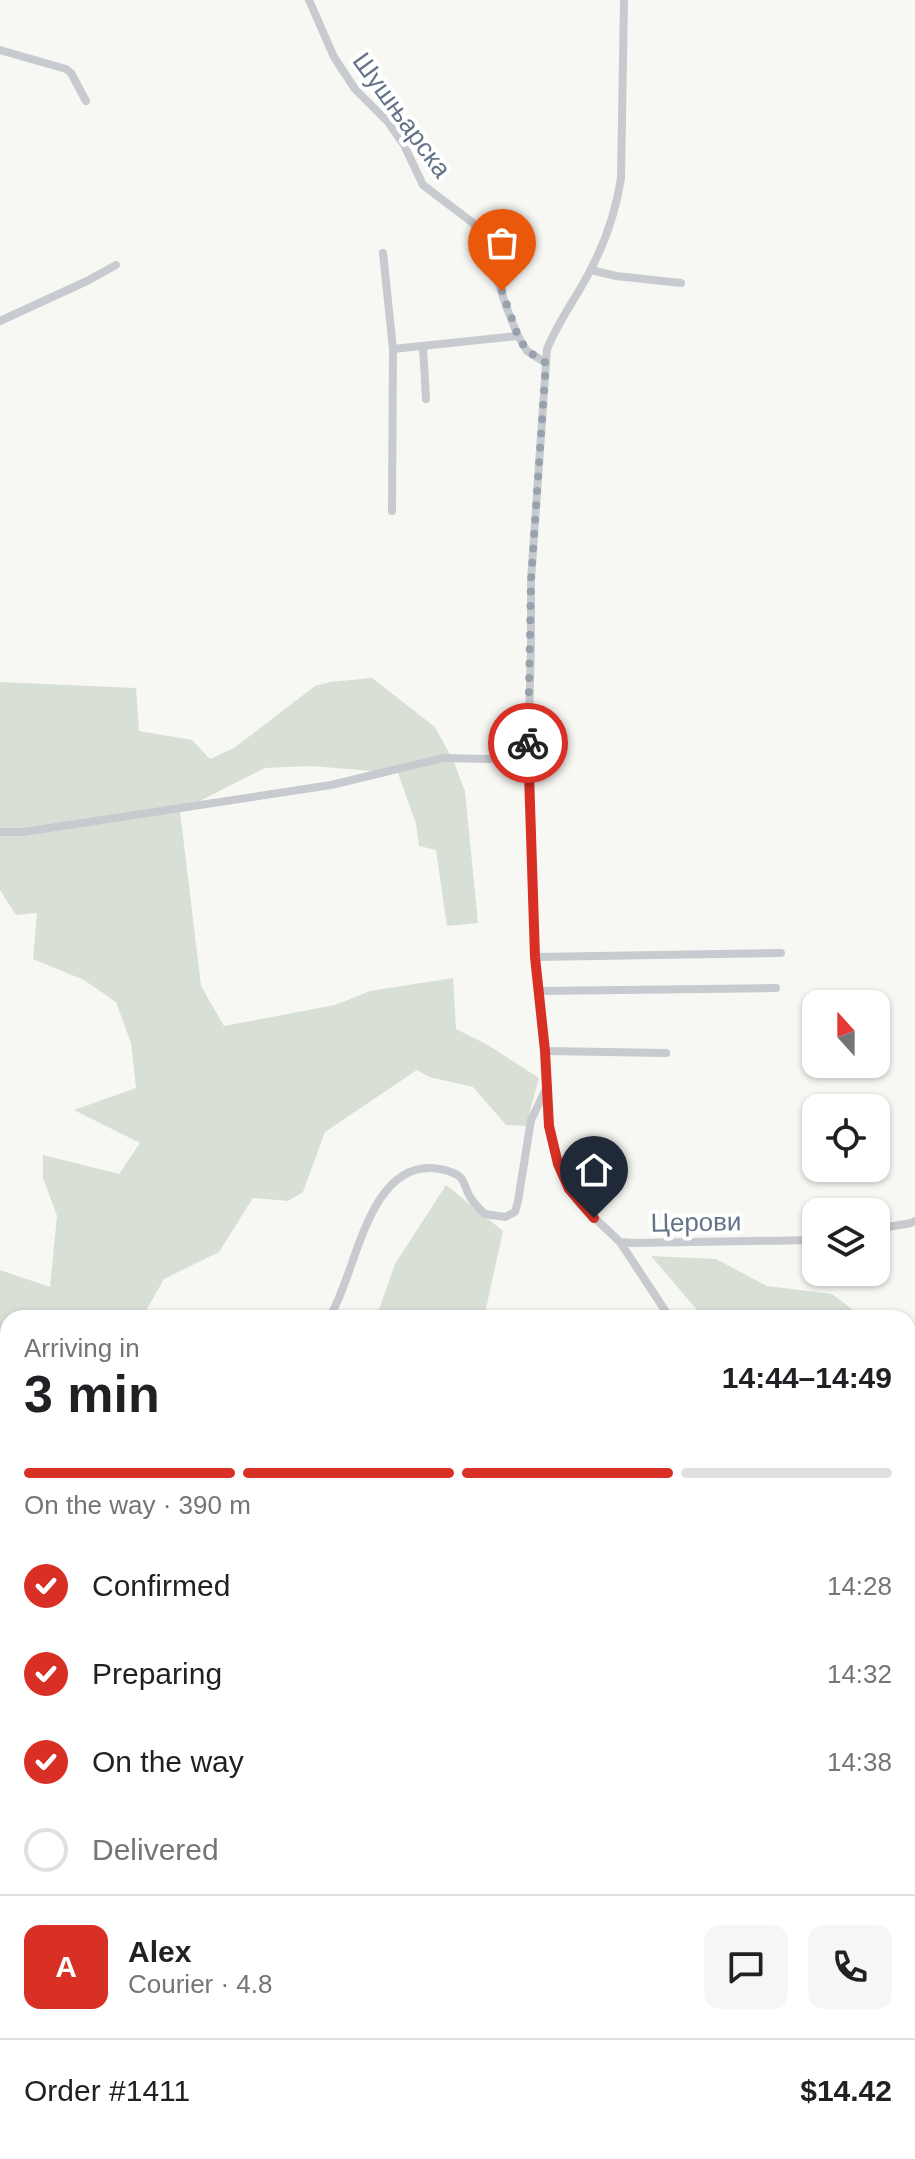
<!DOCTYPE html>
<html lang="en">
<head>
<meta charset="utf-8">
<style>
  :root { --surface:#fff; --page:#f6f6f6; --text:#202124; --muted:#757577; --line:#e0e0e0; --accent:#d93025 }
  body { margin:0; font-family:Arial,sans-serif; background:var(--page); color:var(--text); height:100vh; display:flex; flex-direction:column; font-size:30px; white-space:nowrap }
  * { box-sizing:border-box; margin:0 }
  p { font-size:26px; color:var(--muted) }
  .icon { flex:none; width:44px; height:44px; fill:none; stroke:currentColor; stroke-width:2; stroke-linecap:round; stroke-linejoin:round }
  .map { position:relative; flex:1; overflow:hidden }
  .panel { position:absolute; left:0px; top:1310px; width:916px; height:850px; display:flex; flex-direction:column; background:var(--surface); border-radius:24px 24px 0 0; box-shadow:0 2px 6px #0004 }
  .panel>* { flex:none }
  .needle { width:52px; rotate:339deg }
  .controls { position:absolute; left:802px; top:990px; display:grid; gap:16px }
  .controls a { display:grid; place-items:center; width:88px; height:88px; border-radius:16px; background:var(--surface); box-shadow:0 2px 6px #0004; font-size:40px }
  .pin { position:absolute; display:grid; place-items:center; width:68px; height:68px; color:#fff; margin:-82px -34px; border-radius:50% 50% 50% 0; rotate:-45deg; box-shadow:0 0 8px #0007 }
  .pin .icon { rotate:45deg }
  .courier { position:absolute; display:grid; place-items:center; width:80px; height:80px; margin:-40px; border:6px solid #d93025; border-radius:50%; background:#fff; color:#222; box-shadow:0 2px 10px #0007 }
  .head em { font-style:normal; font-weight:700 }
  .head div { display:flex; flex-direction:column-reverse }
  .head { display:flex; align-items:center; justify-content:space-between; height:136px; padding:0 24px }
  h1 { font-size:52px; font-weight:700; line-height:60px }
  .bar { display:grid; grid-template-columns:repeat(4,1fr); gap:12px 8px; align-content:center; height:96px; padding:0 24px }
  .bar i { height:10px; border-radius:6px; background:var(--line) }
  .bar .current { background:var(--accent) }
  .bar p { grid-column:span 4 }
  .line { display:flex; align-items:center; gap:20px; padding:0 24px; border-top:2px solid var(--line) }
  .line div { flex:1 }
  .round { display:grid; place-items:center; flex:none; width:84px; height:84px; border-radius:16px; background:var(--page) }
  ol { padding:0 24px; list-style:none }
  li { display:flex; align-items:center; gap:24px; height:88px }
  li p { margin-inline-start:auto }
  li .icon { padding:8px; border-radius:50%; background:var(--accent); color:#fff; stroke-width:4 }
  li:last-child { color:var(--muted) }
  li i { width:44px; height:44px; border:4px solid var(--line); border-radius:50% }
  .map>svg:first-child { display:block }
  .green { fill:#d8e0d5 }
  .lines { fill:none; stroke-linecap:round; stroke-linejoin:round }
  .minor { stroke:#c7cace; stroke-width:8 }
  .tertiary { stroke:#c7cace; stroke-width:10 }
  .done { stroke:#97a2ae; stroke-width:8; stroke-dasharray:0 14.4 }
  .route { stroke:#d93025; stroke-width:10 }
  .labels { text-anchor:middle; stroke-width:8; stroke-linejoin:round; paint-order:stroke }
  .street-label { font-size:26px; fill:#647488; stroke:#fff }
</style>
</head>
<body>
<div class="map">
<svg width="915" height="2159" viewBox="0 0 915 2159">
  <rect width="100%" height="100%" fill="#f7f8f4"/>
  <g class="green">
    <path d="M372 678 435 727 453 760 465 791 478 923 447 926 436 850 419 846 416 824 398 773 310 766 265 768 180 811 201 986 224 1026 335 1005 370 991 453 978 456 1029 488 1045 539 1078 526 1126 506 1125 473 1087 429 1077 417 1070 325 1132 303 1192 288 1201 253 1198 219 1252 164 1279 142 1318H8V1406L0 1409V1270L50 1287 57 1216 43 1178V1155L119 1174 140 1143 74 1110 136 1088 131 1043 116 1002 84 980 33 959 37 913 16 915 0 890V682L136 688 139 731 192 740 210 759 234 748 315 686 330 682Z"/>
    <path d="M446 1185 503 1231 484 1318H376L395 1264Z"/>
    <path d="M651 1256 716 1259 767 1286 832 1294 856 1312 877 1318H704Z"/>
    <path d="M908 1447 915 1448V2159H776L775 2152H908Z"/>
    <path d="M186 2152H680L685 2159H194L192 2154Z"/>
  </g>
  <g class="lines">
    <g class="minor">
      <path d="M309 0 334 57 355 89 388 122 404 145 423 185 473 223 487 246 506 306 518 336 527 351 546 363"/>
      <path d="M624 0 621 178C615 218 601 254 580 289 568 309 556 327 547 349L531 580V646L528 760 535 957 545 1051 549 1126 558 1164 569 1189 580 1204 620 1242 632 1243 816 1240"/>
      <path d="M0 50 66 69 71 73 86 101"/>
      <path d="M383 253 393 349 518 336"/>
      <path d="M591 270 616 276 681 283"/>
      <path d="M0 321 87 281 116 265"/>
      <path d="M423 347 426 399"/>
      <path d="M392 511 393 349"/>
      <path d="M0 832H23L331 785 443 758 528 760"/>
      <path d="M535 957 781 953"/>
      <path d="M539 991 776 988"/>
      <path d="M545 1051 666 1053"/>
      <path d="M876 1229 911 1223 915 1221"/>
      <path d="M620 1242 670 1318"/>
      <path d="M329 1318C356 1276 366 1165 432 1168 442 1169 454 1171 461 1178 465 1183 466 1190 469 1195 473 1203 479 1208 485 1214L505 1217 515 1212 518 1201 531 1120 547 1087"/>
      <path d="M0 1559 8 1556"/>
      <path d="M0 1628 8 1626"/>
      <path d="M0 1777 8 1773"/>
      <path d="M0 1885 8 1881"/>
      <path d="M0 1990 8 1986"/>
      <path d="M0 2143 8 2136"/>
      <path d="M756 2152 758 2159"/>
    </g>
    <g class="tertiary">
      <path d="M0 2009 8 2025"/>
      <path d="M73 2152 76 2159"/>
    </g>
  </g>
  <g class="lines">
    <path class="done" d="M502 291 518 336 527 351 546 363 531 580 528 743"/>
    <path class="route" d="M528 743 535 957 545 1051 549 1126 558 1164 569 1189 594 1218"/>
  </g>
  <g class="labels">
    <g class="street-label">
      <text transform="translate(402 115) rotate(54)" y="9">Шушњарска</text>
      <text transform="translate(696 1222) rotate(-1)" y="9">Церови</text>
    </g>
  </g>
</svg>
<div class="controls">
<a><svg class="needle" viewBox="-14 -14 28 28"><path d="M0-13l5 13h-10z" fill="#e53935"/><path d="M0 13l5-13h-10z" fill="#757577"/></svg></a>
<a><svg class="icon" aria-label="locate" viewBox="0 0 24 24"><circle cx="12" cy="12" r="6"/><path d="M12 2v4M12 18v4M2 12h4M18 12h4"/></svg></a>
<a><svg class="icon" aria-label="layers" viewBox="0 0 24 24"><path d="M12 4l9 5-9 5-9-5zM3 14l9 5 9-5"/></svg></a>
</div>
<div class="pin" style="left:502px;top:291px;background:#ea580c"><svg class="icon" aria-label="bag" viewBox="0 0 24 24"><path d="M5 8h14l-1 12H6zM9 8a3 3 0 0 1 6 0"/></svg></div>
<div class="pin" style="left:594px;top:1218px;background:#1f2937"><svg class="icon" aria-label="home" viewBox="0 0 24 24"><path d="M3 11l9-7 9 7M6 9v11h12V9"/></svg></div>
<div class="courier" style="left:528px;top:743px"><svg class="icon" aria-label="bike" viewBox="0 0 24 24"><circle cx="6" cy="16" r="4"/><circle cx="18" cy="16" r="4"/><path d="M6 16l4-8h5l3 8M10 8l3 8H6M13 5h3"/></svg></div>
<section class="panel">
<div class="head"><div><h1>3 min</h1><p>Arriving in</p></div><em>14:44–14:49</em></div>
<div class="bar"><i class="current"></i><i class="current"></i><i class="current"></i><i></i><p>On the way · 390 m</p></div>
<ol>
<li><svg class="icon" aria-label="check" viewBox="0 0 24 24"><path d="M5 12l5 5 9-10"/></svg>Confirmed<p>14:28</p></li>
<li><svg class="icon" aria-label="check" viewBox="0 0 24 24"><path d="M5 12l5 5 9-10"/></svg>Preparing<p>14:32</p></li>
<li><svg class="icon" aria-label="check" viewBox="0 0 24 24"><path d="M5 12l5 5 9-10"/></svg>On the way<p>14:38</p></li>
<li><i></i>Delivered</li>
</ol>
<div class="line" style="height:144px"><b class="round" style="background:var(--accent);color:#fff">A</b><div><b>Alex</b><p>Courier · 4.8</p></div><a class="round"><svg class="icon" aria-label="chat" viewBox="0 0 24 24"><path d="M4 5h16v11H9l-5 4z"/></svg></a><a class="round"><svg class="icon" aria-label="phone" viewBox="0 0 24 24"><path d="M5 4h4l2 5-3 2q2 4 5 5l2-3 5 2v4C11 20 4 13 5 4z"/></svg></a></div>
<div class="line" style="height:104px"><div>Order #1411</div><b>$14.42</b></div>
</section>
</div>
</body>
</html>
